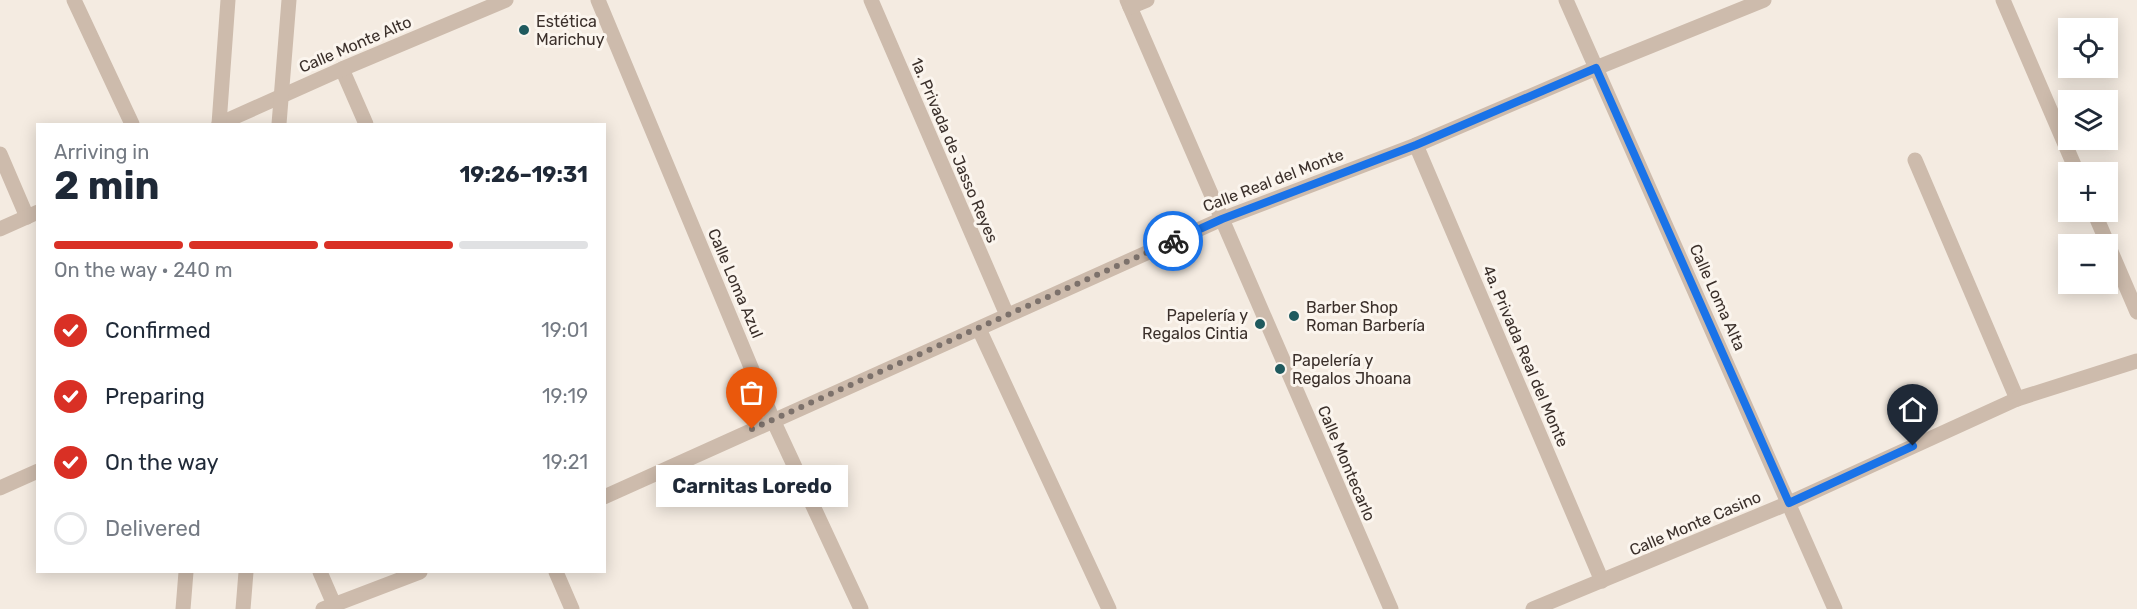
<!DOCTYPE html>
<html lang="en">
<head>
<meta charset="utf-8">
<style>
  :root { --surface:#fff; --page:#f2f2f3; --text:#1f2937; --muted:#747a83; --line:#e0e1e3; --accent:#d93025 }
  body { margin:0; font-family:Rubik,sans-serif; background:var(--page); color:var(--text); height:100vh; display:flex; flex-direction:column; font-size:22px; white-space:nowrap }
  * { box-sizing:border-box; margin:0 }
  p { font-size:20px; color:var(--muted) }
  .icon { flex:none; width:33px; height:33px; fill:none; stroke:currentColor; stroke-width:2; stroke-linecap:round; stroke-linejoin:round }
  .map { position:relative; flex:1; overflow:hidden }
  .panel { position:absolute; left:36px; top:123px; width:570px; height:450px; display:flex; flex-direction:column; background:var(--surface); border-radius:0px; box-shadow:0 3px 15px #0003 }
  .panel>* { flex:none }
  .fabs { position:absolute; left:2058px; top:18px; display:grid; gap:12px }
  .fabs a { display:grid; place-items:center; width:60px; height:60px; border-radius:0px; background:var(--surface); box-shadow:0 3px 15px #0003; font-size:30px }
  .pin { position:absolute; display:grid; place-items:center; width:51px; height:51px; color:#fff; margin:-62px -26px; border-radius:50% 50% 50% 0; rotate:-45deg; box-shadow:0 0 6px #0007 }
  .pin .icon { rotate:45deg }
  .courier { position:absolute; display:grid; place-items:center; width:60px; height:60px; margin:-30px; border:4px solid #1a73e8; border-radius:50%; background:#fff; color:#222; box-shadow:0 2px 8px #0007 }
  .bubble { position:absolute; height:42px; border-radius:0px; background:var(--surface); box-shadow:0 3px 15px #0003; font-size:20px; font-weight:700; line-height:42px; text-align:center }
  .summary em { font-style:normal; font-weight:700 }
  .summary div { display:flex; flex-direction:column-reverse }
  .summary { display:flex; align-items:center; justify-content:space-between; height:102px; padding:0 18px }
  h1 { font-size:39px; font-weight:700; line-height:45px }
  .bar { display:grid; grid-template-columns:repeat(4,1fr); gap:9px 6px; align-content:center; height:72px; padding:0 18px }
  .bar i { height:8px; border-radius:4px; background:var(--line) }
  .bar .current { background:var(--accent) }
  .bar p { grid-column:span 4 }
  ol { padding:0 18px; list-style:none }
  li { display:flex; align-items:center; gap:18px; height:66px }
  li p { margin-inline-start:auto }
  li .icon { padding:6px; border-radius:50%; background:var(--accent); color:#fff; stroke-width:4 }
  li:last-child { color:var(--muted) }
  li i { width:33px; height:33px; border:3px solid var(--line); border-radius:50% }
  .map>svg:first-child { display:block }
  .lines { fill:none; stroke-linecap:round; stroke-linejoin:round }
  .lane { stroke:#cdbbac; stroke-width:15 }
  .street { stroke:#cdbbac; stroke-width:15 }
  .done { stroke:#7c716b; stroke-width:6; stroke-dasharray:0 10.8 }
  .route { stroke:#1a73e8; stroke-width:8 }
  .poi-dot { fill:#1f5a5e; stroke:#fbf5ee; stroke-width:2 }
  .labels { text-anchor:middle; stroke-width:6; stroke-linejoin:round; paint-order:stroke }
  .poi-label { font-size:16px; fill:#3b302b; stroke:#fbf5ee; text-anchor:start }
  .street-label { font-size:16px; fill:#3b302b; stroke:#fbf5ee }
</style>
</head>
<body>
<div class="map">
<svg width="2137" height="609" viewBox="0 0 2137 609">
  <rect width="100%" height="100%" fill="#f4ebe1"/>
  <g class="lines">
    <path class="lane" d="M0 154 27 217"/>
    <g class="street">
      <path d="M74 0 132 124"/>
      <path d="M598 0 773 420 861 609"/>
      <path d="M871 0 1007 315"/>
      <path d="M1127 0 1391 609"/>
      <path d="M1566 0 1835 609"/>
      <path d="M2003 0 2077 172"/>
      <path d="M1130 7 1147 0"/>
      <path d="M342 69 366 124"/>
      <path d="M219 124 342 69 506 0"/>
      <path d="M219 124 228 0"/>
      <path d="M279 124 289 0"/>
      <path d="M1416 145 1602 581"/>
      <path d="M1915 160 2017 399"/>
      <path d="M2094 212 2137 312"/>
      <path d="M0 229 38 212"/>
      <path d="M979 329 1109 609"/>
      <path d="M0 488 38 471"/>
      <path d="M604 497 1222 219 1416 145 1596 68 1764 0"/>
      <path d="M320 572 336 609"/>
      <path d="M556 572 572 609"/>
      <path d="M183 609 186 572"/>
      <path d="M243 609 246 572"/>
      <path d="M323 609 420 572"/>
      <path d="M1533 609 1789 503 2017 399 2137 361"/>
    </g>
  </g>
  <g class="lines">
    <path class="done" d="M752 429 1173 241"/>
    <path class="route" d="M1173 241 1222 219 1416 145 1596 68 1789 503 1913 446"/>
  </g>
  <g class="poi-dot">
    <circle cx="524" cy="30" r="6"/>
    <circle cx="1294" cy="316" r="6"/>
    <circle cx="1260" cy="324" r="6"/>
    <circle cx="1280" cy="369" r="6"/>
  </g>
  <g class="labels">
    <g class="poi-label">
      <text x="536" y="27">Estética<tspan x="536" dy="18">Marichuy</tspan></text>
      <text x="1306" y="313">Barber Shop<tspan x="1306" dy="18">Roman Barbería</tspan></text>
      <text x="1248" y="321" text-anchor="end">Papelería y<tspan x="1248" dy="18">Regalos Cintia</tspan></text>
      <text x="1292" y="366">Papelería y<tspan x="1292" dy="18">Regalos Jhoana</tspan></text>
    </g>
    <g class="street-label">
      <text transform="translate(355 44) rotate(-23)" y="6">Calle Monte Alto</text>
      <text transform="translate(955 150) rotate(67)" y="6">1a. Privada de Jasso Reyes</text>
      <text transform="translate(1273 180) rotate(-21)" y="6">Calle Real del Monte</text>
      <text transform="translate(736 283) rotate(67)" y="6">Calle Loma Azul</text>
      <text transform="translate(1718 297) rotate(66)" y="6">Calle Loma Alta</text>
      <text transform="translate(1526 356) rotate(67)" y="6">4a. Privada Real del Monte</text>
      <text transform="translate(1347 463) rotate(67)" y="6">Calle Montecarlo</text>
      <text transform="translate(1695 523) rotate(-23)" y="6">Calle Monte Casino</text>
    </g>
  </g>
</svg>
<div class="fabs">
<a><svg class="icon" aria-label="locate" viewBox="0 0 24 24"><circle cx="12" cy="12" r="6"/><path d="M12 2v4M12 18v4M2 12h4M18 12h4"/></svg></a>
<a><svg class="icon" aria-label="layers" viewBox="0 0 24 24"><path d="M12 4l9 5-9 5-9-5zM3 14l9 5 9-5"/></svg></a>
<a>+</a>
<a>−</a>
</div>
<div class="pin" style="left:752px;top:429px;background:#ea580c"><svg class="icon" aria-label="bag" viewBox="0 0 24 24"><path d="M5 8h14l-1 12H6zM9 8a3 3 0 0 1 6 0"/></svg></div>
<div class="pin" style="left:1913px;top:446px;background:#1f2937"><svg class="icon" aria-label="home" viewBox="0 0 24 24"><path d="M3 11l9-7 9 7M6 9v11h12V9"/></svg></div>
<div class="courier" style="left:1173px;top:241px"><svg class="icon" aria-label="bike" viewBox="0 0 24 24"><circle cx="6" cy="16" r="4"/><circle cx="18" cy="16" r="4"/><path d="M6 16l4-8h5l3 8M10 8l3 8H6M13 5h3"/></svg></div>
<div class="bubble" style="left:656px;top:465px;width:192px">Carnitas Loredo</div>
<section class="panel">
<div class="summary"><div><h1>2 min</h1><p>Arriving in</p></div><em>19:26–19:31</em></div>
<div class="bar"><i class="current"></i><i class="current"></i><i class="current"></i><i></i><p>On the way · 240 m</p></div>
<ol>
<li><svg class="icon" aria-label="check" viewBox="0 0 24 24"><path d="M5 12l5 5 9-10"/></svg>Confirmed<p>19:01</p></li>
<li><svg class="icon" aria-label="check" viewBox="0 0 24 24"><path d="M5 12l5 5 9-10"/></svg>Preparing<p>19:19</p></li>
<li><svg class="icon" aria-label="check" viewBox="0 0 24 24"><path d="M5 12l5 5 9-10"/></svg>On the way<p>19:21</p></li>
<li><i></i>Delivered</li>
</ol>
</section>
</div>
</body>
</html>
